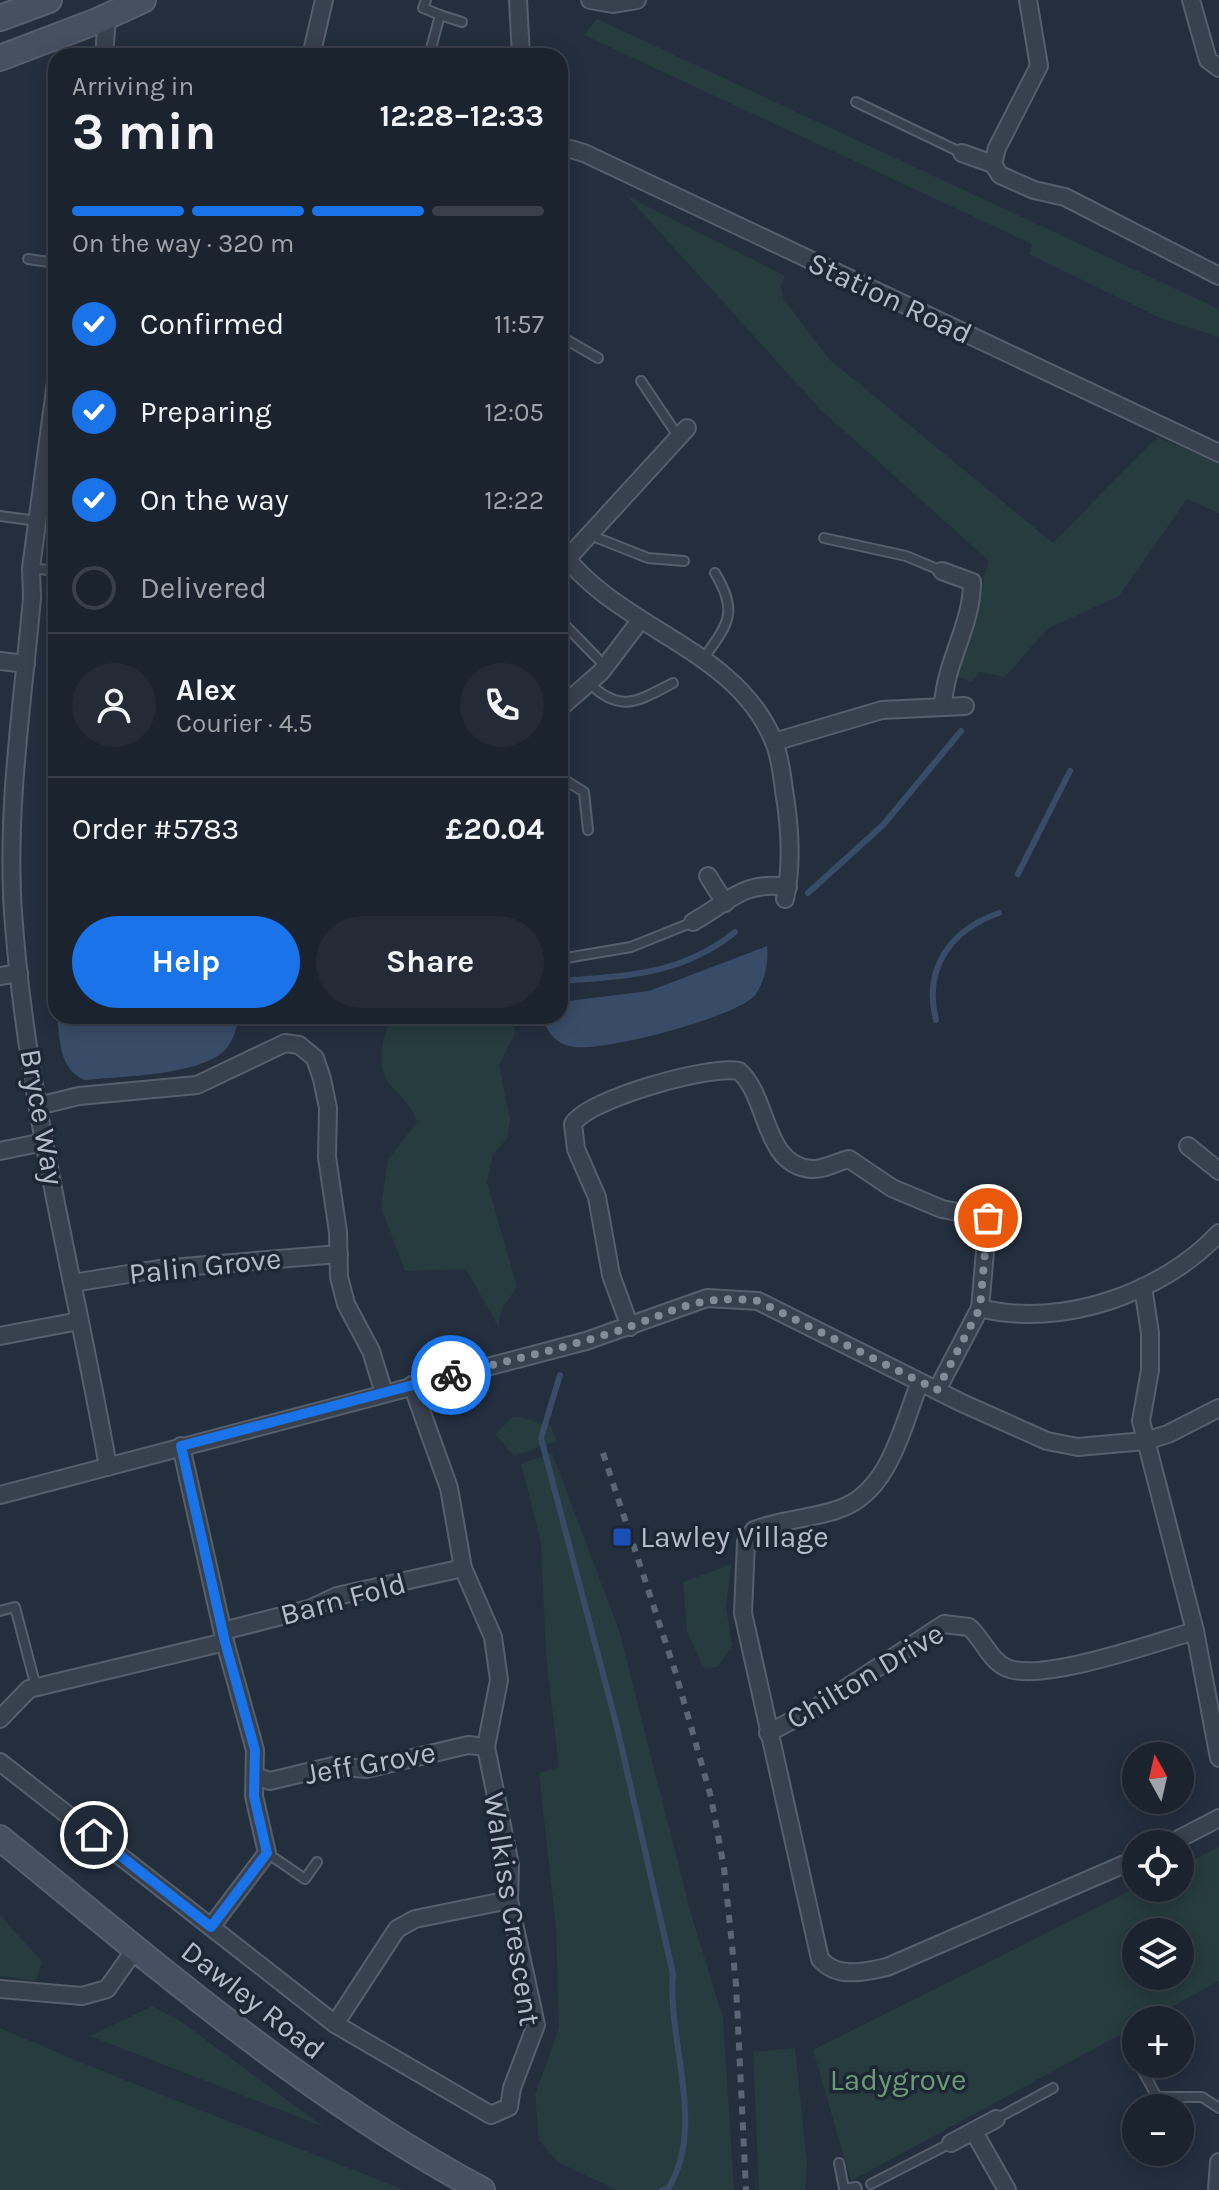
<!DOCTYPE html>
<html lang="en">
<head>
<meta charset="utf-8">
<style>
  :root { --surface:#1b232e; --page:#242b36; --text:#f1f3f6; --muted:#a0a4aa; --line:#39404a; --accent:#1a73e8 }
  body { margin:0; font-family:Karla,sans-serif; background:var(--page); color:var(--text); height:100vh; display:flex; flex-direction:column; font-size:30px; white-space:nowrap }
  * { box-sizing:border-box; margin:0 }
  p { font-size:26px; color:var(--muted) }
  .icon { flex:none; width:44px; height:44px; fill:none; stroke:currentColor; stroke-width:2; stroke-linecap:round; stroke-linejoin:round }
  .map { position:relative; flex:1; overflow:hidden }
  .details { position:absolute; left:48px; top:48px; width:520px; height:976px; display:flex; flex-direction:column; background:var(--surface); border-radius:24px; box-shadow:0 4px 20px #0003,0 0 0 2px var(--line) }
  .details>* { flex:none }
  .needle { width:52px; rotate:352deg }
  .buttons { position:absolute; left:1122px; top:1742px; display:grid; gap:16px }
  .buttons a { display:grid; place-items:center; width:72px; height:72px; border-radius:50%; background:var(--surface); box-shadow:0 4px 20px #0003,0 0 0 2px var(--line); font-size:40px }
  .pin { position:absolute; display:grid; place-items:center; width:68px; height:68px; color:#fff; margin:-34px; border:4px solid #fff; border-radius:50%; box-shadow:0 2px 8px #0007 }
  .courier { position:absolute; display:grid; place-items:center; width:80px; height:80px; margin:-40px; border:6px solid #1a73e8; border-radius:50%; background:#fff; color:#222; box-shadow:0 2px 10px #0007 }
  .overview em { font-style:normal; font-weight:700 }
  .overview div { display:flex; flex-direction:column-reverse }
  .overview { display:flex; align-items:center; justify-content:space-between; height:136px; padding:0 24px }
  h1 { font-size:52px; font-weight:700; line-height:60px }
  .bar { display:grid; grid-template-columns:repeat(4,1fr); gap:12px 8px; align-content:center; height:96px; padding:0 24px }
  .bar i { height:10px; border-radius:6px; background:var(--line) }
  .bar .current { background:var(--accent) }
  .bar p { grid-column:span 4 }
  .line { display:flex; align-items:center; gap:20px; padding:0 24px; border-top:2px solid var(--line) }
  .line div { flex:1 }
  .round { display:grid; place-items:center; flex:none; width:84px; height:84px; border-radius:42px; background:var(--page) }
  ol { padding:0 24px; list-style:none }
  li { display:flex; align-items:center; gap:24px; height:88px }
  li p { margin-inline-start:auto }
  li .icon { padding:8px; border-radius:50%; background:var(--accent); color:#fff; stroke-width:4 }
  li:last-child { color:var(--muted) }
  li i { width:44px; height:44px; border:4px solid var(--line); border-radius:50% }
  .button { display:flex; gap:16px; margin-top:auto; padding:16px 24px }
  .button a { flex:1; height:92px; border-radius:48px; background:var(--accent); color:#fff; font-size:32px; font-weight:700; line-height:92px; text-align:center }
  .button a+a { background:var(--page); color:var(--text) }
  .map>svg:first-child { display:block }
  .green { fill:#263c3f; fill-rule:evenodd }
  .water { fill:#394c67 }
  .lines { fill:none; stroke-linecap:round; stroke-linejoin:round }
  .stream { stroke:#394c67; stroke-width:6 }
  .lane-casing { stroke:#565f6c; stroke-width:12 }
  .street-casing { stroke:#565f6c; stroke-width:20 }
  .secondary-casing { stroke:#565f6c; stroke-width:28 }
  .lane { stroke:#38414e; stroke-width:8 }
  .street { stroke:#38414e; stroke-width:16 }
  .secondary { stroke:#465061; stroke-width:24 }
  .rail { stroke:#5a6575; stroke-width:6; stroke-dasharray:8 8; stroke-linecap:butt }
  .done { stroke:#828b98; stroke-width:8; stroke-dasharray:0 14.4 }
  .route { stroke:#1a73e8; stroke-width:10 }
  .transit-dot { fill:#1a4fb4; stroke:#1d2633; stroke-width:3 }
  .labels { text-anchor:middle; stroke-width:7; stroke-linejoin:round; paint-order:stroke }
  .street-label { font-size:30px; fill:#b4bcc9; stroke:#1d2633 }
  .poi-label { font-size:30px; fill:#b4bcc9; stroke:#1d2633; text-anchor:start }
  .park-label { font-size:30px; fill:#6b9a76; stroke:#1d2633 }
</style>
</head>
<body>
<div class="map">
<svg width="1219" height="2190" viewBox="0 0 1219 2190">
  <rect width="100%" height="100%" fill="#242f3e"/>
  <g class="green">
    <path d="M597 19 1219 309V337L1160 318 1029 254 1032 244 584 35Z"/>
    <path d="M627 196 785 276 781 285 783 298 829 359 1053 543 1157 437 1219 463V513L1187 499 1119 596 1047 629 1005 677 979 672 972 682 955 675 989 561 821 410Z"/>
    <path d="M389 1016H512L515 1033 499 1065 510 1120 507 1139 493 1154 487 1182 517 1287 503 1307 498 1326 466 1269 405 1271 381 1207 388 1160 417 1122C411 1099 385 1088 382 1068 379 1053 386 1032 389 1016Z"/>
    <path d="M514 1416 550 1425 557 1441 514 1456 495 1434Z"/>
    <path d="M552 1453 620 1633 690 1911 723 2018 734 2190H616L558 2162 539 2140 535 2095 559 2028 556 1928 539 1773 559 1767 546 1655 541 1542 521 1464Z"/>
    <path d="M731 1564 726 1607 732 1645 718 1667 704 1668 687 1632 683 1582Z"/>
    <path d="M1219 1847V1981L1147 2020H1136V2026L851 2181 813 2050 1136 1888H1180V1866ZM1136 1932H1180V1976H1136Z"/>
    <path d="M0 1915 42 1962 36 1981 0 1976Z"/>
    <path d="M152 2006 180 2021 324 2127 90 2036Z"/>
    <path d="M0 2028C133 2086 270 2136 404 2190H0Z"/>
    <path d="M795 2048 807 2163 805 2190H759L753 2052Z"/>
  </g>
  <g class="water">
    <path d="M767 946C769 962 765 980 756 994 742 1016 595 1055 569 1046 552 1041 548 1031 541 1016H560V1002L649 991Z"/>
    <path d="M57 1016H238L239 1018C236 1030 233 1042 224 1051 197 1076 121 1076 85 1080 59 1069 60 1041 57 1016Z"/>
  </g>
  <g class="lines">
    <g class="stream">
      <path d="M1018 874 1070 771"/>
      <path d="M808 893 883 825 961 731"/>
      <path d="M560 981C626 976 682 975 735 932"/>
      <path d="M936 1020C923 969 950 930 999 913"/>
      <path d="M560 1375 541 1438 617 1727 673 1974C667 2044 707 2125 668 2189L662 2190"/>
    </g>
    <defs>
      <g id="lane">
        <path d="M426 0 423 8 440 15 429 56"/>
        <path d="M440 15 462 22"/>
        <path d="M856 102 962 153"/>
        <path d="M28 259 56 263"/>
        <path d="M560 336 598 358"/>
        <path d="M641 381 678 436"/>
        <path d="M0 516 37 521"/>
        <path d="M590 535 648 558 684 561"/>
        <path d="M824 538 906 556 942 571"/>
        <path d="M31 568 56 571"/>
        <path d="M560 620 605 666"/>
        <path d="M703 659C728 624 739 613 715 573"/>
        <path d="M589 683C621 714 638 701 673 683"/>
        <path d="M560 777 584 792 588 830"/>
        <path d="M560 959 631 947 693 922"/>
        <path d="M0 1611 15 1607 36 1687"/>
        <path d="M267 1853 305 1879 317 1862"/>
        <path d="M1131 2047 1136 2057"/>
        <path d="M1139 2064 1157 2097H1202L1219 2108"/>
        <path d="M996 2119 1053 2088"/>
        <path d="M839 2163 844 2189 856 2187 857 2190"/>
        <path d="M871 2184 951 2143"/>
      </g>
      <g id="street">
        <path d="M518 0 521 56"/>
        <path d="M590 0 613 4 637 0"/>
        <path d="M1028 0 1039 66 997 148 993 164 1000 175 1034 190 1065 197 1219 276"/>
        <path d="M1191 0 1208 60 1219 68"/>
        <path d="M104 56 107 17"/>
        <path d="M311 56 324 0"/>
        <path d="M560 146 584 153 1219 453"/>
        <path d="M962 153 993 164"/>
        <path d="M56 382 31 568 32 598C23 701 6 808 13 912 26 1100 76 1282 108 1467"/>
        <path d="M560 550C618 630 736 647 774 742 780 756 782 775 784 790 790 826 793 863 785 899"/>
        <path d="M567 559 687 428"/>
        <path d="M942 571 972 582C972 626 945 662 943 706"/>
        <path d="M0 661 26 664"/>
        <path d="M560 708 601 672 639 622"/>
        <path d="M774 742 882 710 965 706"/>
        <path d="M708 876 725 903"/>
        <path d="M693 922C729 902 743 880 788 887"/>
        <path d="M0 976 19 973"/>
        <path d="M38 1106 79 1096 197 1085 285 1043 299 1045 315 1058 322 1079 328 1108 327 1157 338 1232 339 1277 346 1304 371 1351 384 1393"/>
        <path d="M1188 1146 1219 1171"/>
        <path d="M0 1151 44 1142"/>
        <path d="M73 1283 159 1269 339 1254"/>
        <path d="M1143 1287 1150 1333V1370L1141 1421 1195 1631 1219 1758"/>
        <path d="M980 1308C1061 1329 1163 1293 1219 1233"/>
        <path d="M630 1327 611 1275 597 1197 576 1149 573 1124C588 1099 709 1065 739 1071 769 1097 763 1165 811 1169 824 1170 836 1162 849 1159L892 1188 942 1209 988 1218 980 1308 937 1390"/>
        <path d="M0 1336 79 1321"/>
        <path d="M920 1382C902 1426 890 1492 839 1509 812 1519 782 1519 754 1530L746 1542 743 1613 820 1959C837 1979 864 1972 887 1967L1136 1859"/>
        <path d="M181 1446 225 1642 255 1750 254 1796 267 1853 211 1927"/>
        <path d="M0 1495 586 1341 707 1298 758 1301 962 1403 1047 1441 1078 1447 1145 1441 1168 1434 1219 1408"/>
        <path d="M223 1631 309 1609 337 1596 463 1568"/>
        <path d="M0 1719 29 1689 225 1642"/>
        <path d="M768 1733 814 1709 944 1624 969 1627C983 1639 990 1661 1007 1668 1042 1683 1156 1642 1195 1631"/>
        <path d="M0 1762 335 2024 491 2115 509 2107 512 2088 536 2025 509 1900 510 1865 486 1747 499 1680 493 1637 463 1568 449 1488 412 1385"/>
        <path d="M255 1776 270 1781 333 1766 366 1769 468 1745 486 1747"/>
        <path d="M1169 1844 1219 1818"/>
        <path d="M0 1989 82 1996 107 1989 136 1948"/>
        <path d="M335 2024 397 1929 415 1919 509 1900"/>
        <path d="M974 2132 1007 2190"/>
        <path d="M951 2143 996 2119"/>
        <path d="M1217 2190 1219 2162"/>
      </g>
      <g id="secondary">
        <path d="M0 18 49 0"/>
        <path d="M0 58 97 21 143 0"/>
        <path d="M0 1838C155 1964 305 2095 482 2190"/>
      </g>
    </defs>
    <use href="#lane" class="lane-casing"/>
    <use href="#street" class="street-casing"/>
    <use href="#secondary" class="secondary-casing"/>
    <use href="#lane" class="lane"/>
    <use href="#street" class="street"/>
    <use href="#secondary" class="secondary"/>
    <path class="rail" d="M603 1453 676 1674 711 1797 724 1868 736 1984 746 2190"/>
  </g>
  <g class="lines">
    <path class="done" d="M451 1375C505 1362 559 1349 611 1333 669 1315 693 1293 758 1301L937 1390 980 1308 988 1218"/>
    <path class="route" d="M94 1835 211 1927 267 1853 254 1796 255 1750 225 1642 181 1446 451 1375"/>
  </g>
  <rect class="transit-dot" x="612" y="1527" width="20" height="20" rx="4"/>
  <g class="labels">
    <g class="street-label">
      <text transform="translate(890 298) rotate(25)" y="10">Station Road</text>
      <text transform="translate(42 1117) rotate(80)" y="10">Bryce Way</text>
      <text transform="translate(205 1266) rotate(-6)" y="10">Palin Grove</text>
      <text transform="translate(343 1599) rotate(-15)" y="10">Barn Fold</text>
      <text transform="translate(865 1676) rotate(-31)" y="10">Chilton Drive</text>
      <text transform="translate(370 1763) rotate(-10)" y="10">Jeff Grove</text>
      <text transform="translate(512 1909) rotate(81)" y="10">Walkiss Crescent</text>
      <text transform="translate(253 2000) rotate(38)" y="10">Dawley Road</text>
    </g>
    <g class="poi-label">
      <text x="640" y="1547">Lawley Village</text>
    </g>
    <g class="park-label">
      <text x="898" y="2090">Ladygrove</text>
    </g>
  </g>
</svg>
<div class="buttons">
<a><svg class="needle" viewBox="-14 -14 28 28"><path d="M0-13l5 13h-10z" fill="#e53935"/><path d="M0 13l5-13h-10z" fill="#a0a4aa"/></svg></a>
<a><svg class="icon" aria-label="locate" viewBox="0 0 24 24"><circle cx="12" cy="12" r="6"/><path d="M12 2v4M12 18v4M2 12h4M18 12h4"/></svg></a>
<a><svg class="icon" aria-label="layers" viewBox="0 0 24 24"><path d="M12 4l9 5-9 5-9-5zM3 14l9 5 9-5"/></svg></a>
<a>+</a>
<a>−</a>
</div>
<div class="pin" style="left:988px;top:1218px;background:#ea580c"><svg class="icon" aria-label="bag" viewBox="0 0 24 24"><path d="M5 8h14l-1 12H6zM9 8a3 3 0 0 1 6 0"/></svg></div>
<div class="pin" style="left:94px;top:1835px;background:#1f2937"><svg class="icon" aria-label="home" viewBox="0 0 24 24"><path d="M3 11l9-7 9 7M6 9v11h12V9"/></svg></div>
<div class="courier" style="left:451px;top:1375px"><svg class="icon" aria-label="bike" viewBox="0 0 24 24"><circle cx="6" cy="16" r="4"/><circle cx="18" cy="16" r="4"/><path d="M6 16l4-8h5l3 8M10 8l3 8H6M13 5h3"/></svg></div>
<section class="details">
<div class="overview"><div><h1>3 min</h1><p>Arriving in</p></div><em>12:28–12:33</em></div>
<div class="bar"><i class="current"></i><i class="current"></i><i class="current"></i><i></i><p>On the way · 320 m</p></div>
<ol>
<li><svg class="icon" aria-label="check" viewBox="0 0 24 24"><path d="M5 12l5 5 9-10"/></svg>Confirmed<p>11:57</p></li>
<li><svg class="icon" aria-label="check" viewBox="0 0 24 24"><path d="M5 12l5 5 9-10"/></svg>Preparing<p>12:05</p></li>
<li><svg class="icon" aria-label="check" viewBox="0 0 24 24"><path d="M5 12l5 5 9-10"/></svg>On the way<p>12:22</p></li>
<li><i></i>Delivered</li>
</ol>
<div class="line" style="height:144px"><a class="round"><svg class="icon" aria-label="person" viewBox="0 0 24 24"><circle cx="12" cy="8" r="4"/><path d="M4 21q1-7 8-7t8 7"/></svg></a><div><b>Alex</b><p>Courier · 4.5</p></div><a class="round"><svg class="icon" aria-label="phone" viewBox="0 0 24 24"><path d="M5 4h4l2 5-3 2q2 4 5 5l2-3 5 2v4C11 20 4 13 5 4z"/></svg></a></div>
<div class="line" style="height:104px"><div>Order #5783</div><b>£20.04</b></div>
<div class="button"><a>Help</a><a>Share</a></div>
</section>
</div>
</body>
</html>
